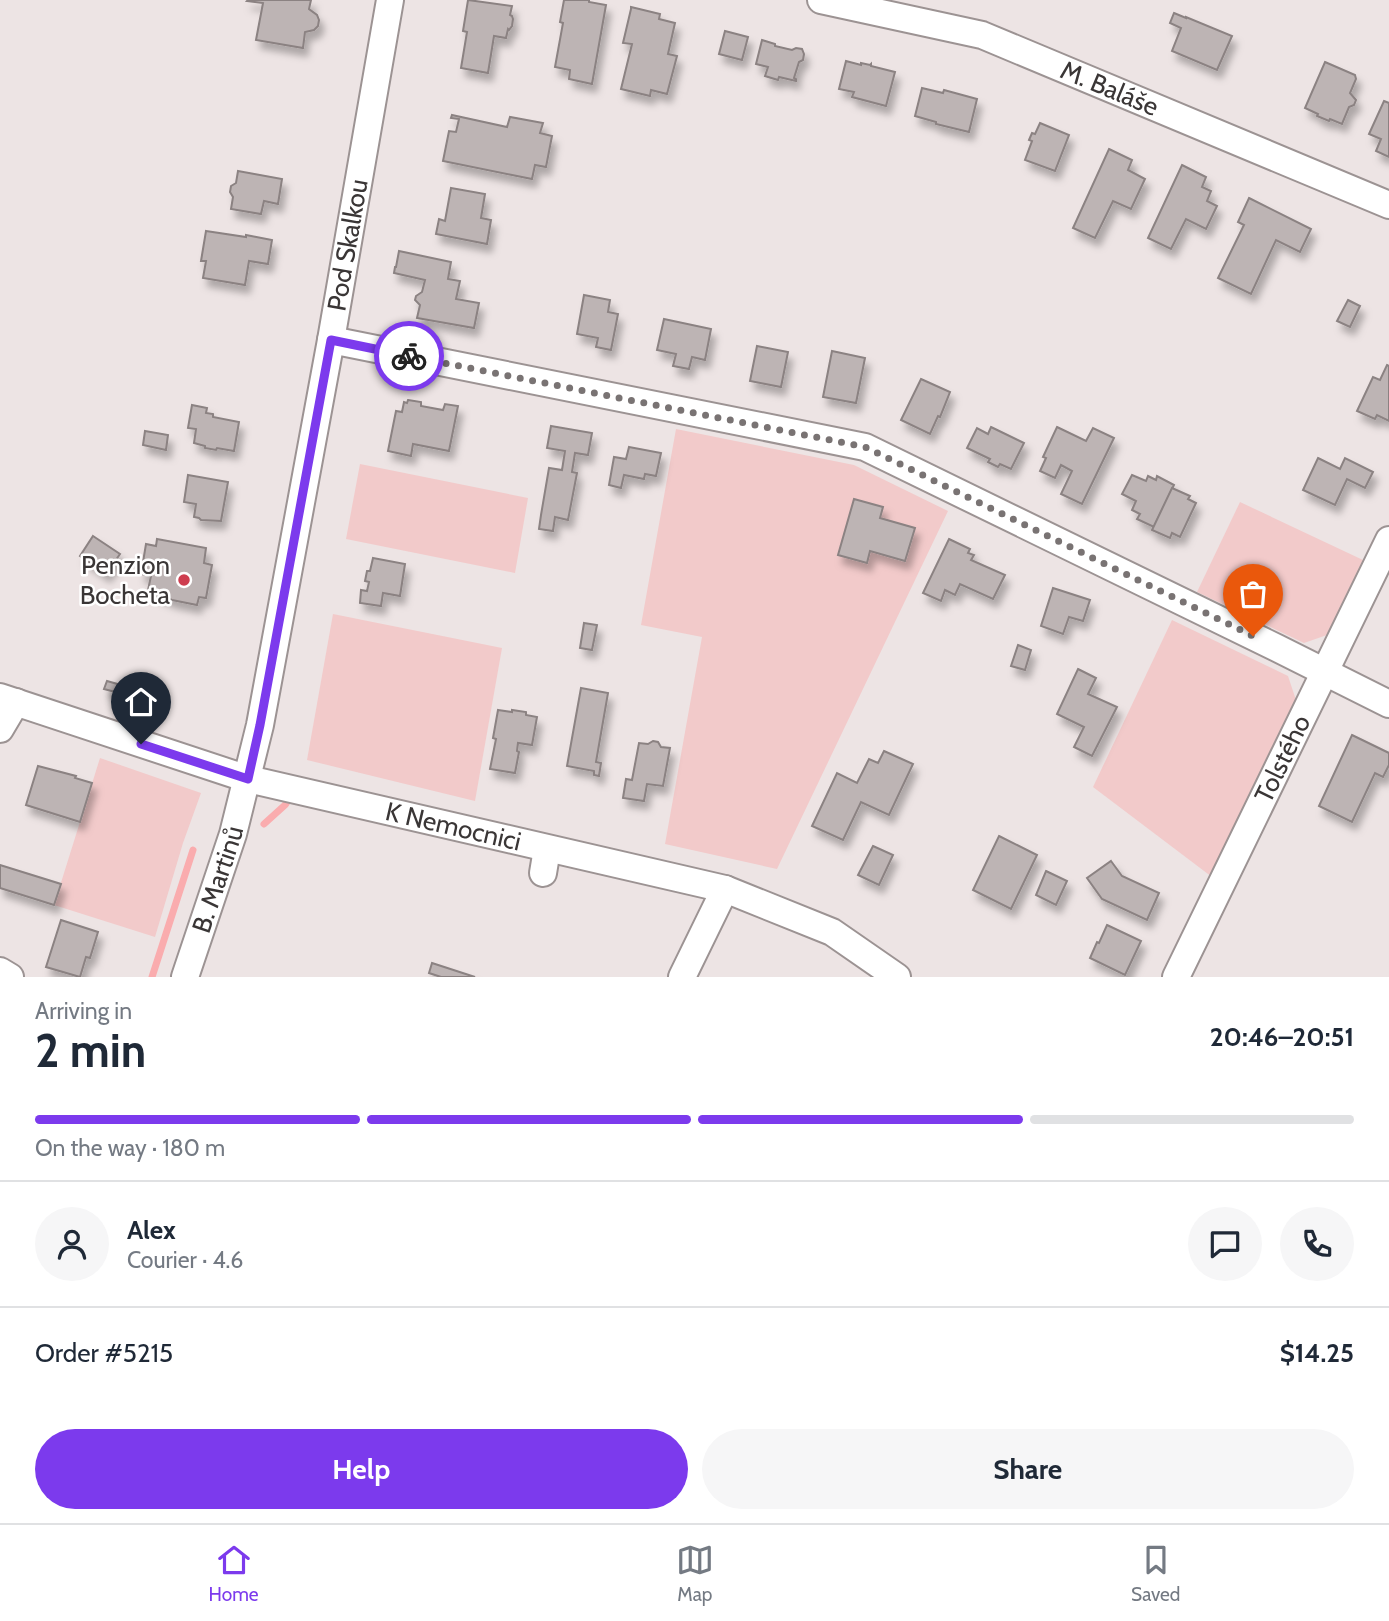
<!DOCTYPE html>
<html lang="en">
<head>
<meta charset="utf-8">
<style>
  :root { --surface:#fff; --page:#f6f6f7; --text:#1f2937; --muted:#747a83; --line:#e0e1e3; --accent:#7c3aed }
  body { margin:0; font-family:Cabin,sans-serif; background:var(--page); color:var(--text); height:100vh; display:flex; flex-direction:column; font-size:26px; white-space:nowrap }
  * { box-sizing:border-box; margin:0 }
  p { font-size:23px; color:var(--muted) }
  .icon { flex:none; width:38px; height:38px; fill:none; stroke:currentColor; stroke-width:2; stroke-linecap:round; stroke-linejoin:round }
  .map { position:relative; height:977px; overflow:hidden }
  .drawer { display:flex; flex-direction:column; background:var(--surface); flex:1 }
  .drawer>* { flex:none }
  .pin { position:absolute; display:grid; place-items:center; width:60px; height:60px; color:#fff; margin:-72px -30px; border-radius:50% 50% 50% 0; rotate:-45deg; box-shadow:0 0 7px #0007 }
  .pin .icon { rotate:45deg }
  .courier { position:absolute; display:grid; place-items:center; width:70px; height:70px; margin:-35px; border:5px solid #7c3aed; border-radius:50%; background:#fff; color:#222; box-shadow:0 2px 9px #0007 }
  .headline em { font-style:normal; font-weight:800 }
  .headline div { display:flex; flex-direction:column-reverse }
  .headline { display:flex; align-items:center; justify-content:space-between; height:119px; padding:0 35px }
  h1 { font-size:46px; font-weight:800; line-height:52px }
  .bar { display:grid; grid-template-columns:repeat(4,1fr); gap:10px 7px; align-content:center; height:84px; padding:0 35px }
  .bar i { height:9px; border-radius:5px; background:var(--line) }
  .bar .current { background:var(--accent) }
  .bar p { grid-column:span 4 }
  .line { display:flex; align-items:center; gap:18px; padding:0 35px; border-top:2px solid var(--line) }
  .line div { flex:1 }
  .round { display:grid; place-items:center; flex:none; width:74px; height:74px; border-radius:37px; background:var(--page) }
  .action { display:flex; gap:14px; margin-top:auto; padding:14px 35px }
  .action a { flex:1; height:80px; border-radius:42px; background:var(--accent); color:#fff; font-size:28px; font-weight:800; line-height:80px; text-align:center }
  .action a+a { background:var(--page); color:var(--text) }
  .menu { display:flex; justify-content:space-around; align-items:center; height:98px; border-top:2px solid var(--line); background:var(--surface); font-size:19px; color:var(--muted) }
  .menu a { display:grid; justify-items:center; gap:4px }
  .menu .current { color:var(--accent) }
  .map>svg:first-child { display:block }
  .green { fill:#f2caca }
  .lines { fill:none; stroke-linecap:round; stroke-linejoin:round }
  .stream { stroke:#faacae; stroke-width:7 }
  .building { fill:#bdb4b4; stroke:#8b8282; stroke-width:2; filter:url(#shadow) }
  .minor-casing { stroke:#9c9393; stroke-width:30 }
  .minor { stroke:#fff; stroke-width:26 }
  .done { stroke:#797373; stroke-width:7; stroke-dasharray:0 12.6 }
  .route { stroke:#7c3aed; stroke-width:9 }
  .poi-dot { fill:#ce3d4f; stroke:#fff; stroke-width:2.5 }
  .labels { text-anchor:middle; stroke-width:5; stroke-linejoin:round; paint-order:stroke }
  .street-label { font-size:26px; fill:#3a3636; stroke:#fff }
  .poi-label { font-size:26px; fill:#3a3636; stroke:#fff; text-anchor:end }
</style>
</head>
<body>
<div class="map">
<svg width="1389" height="977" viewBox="0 0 1389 977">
  <defs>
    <filter id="shadow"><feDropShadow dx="4.5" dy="8" stdDeviation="3.5" flood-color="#0004"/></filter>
  </defs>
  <rect width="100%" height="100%" fill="#ede4e4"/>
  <g class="green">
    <path d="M676 429 854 465 948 511 777 869 665 844 702 637 641 625Z"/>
    <path d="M360 464 528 498 515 573 346 539Z"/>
    <path d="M1240 502 1363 560 1327 635 1304 643 1197 592Z"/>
    <path d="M333 614 502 648 475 801 307 760Z"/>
    <path d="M1172 620 1288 676 1296 700 1212 877 1093 787Z"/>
    <path d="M100 758 201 793 183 843 155 937 54 905Z"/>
  </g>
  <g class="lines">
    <g class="stream">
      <path d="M264 824 285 805 291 796"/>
      <path d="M152 977 193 850"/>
    </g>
  </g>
  <g class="building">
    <path d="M248 0H311L309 9 317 15 319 20 318 26 314 30 305 32 303 48 256 40 263 3 247 1Z"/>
    <path d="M468 0 512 6 510 15 512 16 513 19 512 26 509 30 508 29 506 38 494 36 488 73 461 68 467 32 463 31Z"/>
    <path d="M564 0H589V2L606 5 592 84 569 79 570 70 555 67 563 23 560 22Z"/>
    <path d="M631 7 660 14 659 19 675 23 668 54 677 56 667 94 651 90 650 96 621 89 632 44 623 43 631 9Z"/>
    <path d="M1174 13 1186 18V17L1232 36 1217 70 1172 51 1181 28 1170 23Z"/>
    <path d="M725 31 748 37 742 60 719 54Z"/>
    <path d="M762 40 775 44V46L792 50 796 48 802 49 804 54 803 60 799 62 794 78 796 79V81L779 77 778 80 765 76 768 67 756 64Z"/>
    <path d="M846 61 861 65V63L870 65 871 64V66L895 72 886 106 852 97 854 92 839 89Z"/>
    <path d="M1325 62 1355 75 1356 79 1350 93 1356 100 1354 105 1349 107 1342 124 1330 119 1329 121 1317 116 1318 114 1305 108Z"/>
    <path d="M922 88 943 93 944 90 977 99 969 132 936 124V122L915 116Z"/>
    <path d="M1384 101 1389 103V157L1376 151 1381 139 1369 134Z"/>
    <path d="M452 115 507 127 510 117 543 123 540 133 552 136 546 167 535 165 532 179 443 161 449 131 456 132 459 119 451 118Z"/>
    <path d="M1040 123 1069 135 1055 171 1025 160 1032 141 1029 140 1032 133 1035 134Z"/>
    <path d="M1109 149 1132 160 1128 170 1145 179 1131 209 1113 201 1095 238 1073 228Z"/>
    <path d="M1182 165 1206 177 1202 187 1211 191 1207 201 1217 206 1206 229 1186 219 1171 249 1148 238Z"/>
    <path d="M238 171 282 179 278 204 264 201 261 214 231 209 233 197 230 192 231 186 236 183Z"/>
    <path d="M451 188 485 194 481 218 491 220 487 244 436 234 439 219 445 221Z"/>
    <path d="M1249 198 1311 229 1300 252 1276 240 1251 294 1218 278 1244 225 1238 222Z"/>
    <path d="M206 231 246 237V235L272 240 268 264 249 261 245 285 203 278 206 261H201Z"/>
    <path d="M399 251 451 262 448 279 460 281 456 299 479 303 474 328 417 318 420 305 415 300 416 296 422 292 425 280 394 273 395 267H396Z"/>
    <path d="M584 295 610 300 608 312 618 314 611 350 596 347 598 338 577 334Z"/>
    <path d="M1348 300 1360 306 1350 327 1337 321Z"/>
    <path d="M664 319 711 329 705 360 692 357 689 369 673 366 676 354 657 350Z"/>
    <path d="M757 346 788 352 781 387 750 381Z"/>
    <path d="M832 351 865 358 856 403 823 397Z"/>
    <path d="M1387 365 1389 366V421L1377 415 1375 419 1357 411 1373 377 1380 380Z"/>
    <path d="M921 379 950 392 940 417 938 416 930 434 901 420Z"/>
    <path d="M408 400 421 402V406L443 410 445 404 458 406 449 451 413 444 411 456 388 451 396 411 402 412 404 402 407 403Z"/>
    <path d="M192 405 207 408 206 413 213 414V417L239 422 234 451 217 448 216 450 205 448V446L194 443 196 429 188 428Z"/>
    <path d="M551 426 592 433 588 455 575 453 572 472 577 473 568 520 555 517 553 531 539 529 541 515 549 468 562 470 565 451 547 448Z"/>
    <path d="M991 427 1024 443 1011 469 1000 464 998 467 988 462 990 459 967 448 977 428 988 434Z"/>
    <path d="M1057 427 1086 441 1093 428 1114 438 1082 504 1061 494 1072 471 1061 465 1055 478 1040 471 1046 458 1043 457Z"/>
    <path d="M145 431 168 435 166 450 143 445Z"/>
    <path d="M629 447 661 453 656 476 645 474 644 479 624 475 621 488 609 485 614 457 626 459Z"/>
    <path d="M1318 458 1340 469 1345 458 1373 472 1365 488 1347 479 1335 505 1303 490Z"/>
    <path d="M188 475 228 482 221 521 201 520 199 518 194 517 196 504 184 502Z"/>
    <path d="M1132 475 1146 481 1148 476 1156 480 1157 476 1174 485 1154 527 1137 519 1140 514 1132 510 1136 501 1122 494Z"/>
    <path d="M1172 488 1190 496 1188 499 1196 503 1180 537 1172 533 1170 538 1152 530Z"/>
    <path d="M854 499 883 507 880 518 915 528 905 561 870 551 867 563 838 555Z"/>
    <path d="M93 536 120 554 106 574 80 556Z"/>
    <path d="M157 539 206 548 204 563 212 565 206 598 199 597 197 605 172 600 148 590 151 576 141 574 146 544 156 546Z"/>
    <path d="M949 539 970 549 968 553 974 555 971 560 1005 575 993 599 960 584 955 595 945 590 941 601 923 593Z"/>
    <path d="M373 558 405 564 400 596 383 593 381 606 360 603 361 590 367 591 369 582 365 581 367 571H370Z"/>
    <path d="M1053 588 1090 600 1083 621 1069 617 1063 634 1041 626Z"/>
    <path d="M584 623 597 625 592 650 580 648Z"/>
    <path d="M1018 645 1031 650 1025 670 1011 666Z"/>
    <path d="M1078 669 1096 678 1088 694 1117 707 1092 756 1074 747 1084 727 1057 714Z"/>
    <path d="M107 681 121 685 119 693 104 689Z"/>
    <path d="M581 688 608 693 596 762 601 763 599 776 594 775V771L567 766Z"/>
    <path d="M498 710 512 712V710L526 712V715L537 717 532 745 518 743 517 751 519 752 515 773 490 769 496 739 493 738Z"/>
    <path d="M1352 735 1389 753V765L1383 777 1375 773 1352 822 1319 806Z"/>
    <path d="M653 741 658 742 661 747 670 748 663 786 647 784 644 801 623 798 626 779 632 780 639 743 648 744Z"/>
    <path d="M884 751 913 764 889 815 861 802 843 840 812 826 837 773 857 783 869 759 878 763Z"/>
    <path d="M38 766 76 776 75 778 92 783 80 822 26 805Z"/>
    <path d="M999 836 1037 855 1011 909 973 890Z"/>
    <path d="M873 846 893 855 879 885 858 875Z"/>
    <path d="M1111 861 1122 876 1159 893 1147 920 1102 899 1087 878Z"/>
    <path d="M0 865 61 884 54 905 0 888Z"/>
    <path d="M1046 871 1067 881 1056 905 1036 895Z"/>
    <path d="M61 920 98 932 90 958 86 957 80 977 46 967Z"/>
    <path d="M1107 925 1141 941 1125 975 1090 958 1097 942 1099 943Z"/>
    <path d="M432 963 475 977H441L429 973Z"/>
  </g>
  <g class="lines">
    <defs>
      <g id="minor">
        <path id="s1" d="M821 0 982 35 1389 205"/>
        <path d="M331 340 865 447 1277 648 1389 704"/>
        <path id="s2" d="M0 697 248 779 725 889 832 932 897 977"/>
        <path d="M0 729 16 702"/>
        <path d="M543 873 547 849"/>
        <path d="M0 971 10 977"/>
        <path id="s3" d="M185 977 233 834 260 725 331 340 390 0"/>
        <path d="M682 977 725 889"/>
        <path id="s4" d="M1176 977 1389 540"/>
      </g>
    </defs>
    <use href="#minor" class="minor-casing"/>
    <use href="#minor" class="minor"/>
  </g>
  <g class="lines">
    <path class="done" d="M409 356 865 447 1253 636"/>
    <path class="route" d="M141 744 248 779 260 725 331 340 409 356"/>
  </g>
  <circle class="poi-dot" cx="184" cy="580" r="7"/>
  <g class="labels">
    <g class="street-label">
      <text dy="9" stroke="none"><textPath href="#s1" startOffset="303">M. Baláše</textPath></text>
      <text dy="9" stroke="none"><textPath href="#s3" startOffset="751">Pod Skalkou</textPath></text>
      <text dy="9" stroke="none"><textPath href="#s4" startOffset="243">Tolstého</textPath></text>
      <text dy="9" stroke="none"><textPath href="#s2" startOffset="472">K Nemocnici</textPath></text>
      <text dy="9" stroke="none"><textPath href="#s3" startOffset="103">B. Martinů</textPath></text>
    </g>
    <g class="poi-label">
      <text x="170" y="574">Penzion<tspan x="170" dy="30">Bocheta</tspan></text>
    </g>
  </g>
</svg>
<div class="pin" style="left:1253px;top:636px;background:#ea580c"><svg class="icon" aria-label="bag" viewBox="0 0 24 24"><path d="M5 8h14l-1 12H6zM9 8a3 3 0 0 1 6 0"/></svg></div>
<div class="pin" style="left:141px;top:744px;background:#1f2937"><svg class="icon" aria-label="home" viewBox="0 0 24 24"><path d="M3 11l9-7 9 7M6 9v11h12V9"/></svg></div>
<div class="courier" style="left:409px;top:356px"><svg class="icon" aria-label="bike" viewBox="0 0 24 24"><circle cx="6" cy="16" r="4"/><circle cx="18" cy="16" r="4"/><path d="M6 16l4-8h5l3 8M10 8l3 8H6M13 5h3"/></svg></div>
</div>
<section class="drawer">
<div class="headline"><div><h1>2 min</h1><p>Arriving in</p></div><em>20:46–20:51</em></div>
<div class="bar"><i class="current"></i><i class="current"></i><i class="current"></i><i></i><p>On the way · 180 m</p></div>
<div class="line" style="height:126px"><a class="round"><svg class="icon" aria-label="person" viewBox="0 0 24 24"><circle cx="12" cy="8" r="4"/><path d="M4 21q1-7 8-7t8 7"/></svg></a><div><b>Alex</b><p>Courier · 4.6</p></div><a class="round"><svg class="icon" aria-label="chat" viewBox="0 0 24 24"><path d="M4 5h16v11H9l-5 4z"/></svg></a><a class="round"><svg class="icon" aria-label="phone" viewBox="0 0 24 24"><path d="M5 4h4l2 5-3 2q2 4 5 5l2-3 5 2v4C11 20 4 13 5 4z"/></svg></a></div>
<div class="line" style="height:91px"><div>Order #5215</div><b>$14.25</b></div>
<div class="action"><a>Help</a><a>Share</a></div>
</section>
<nav class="menu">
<a class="current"><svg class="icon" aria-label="home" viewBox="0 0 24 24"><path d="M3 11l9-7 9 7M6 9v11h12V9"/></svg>Home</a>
<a><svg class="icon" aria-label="map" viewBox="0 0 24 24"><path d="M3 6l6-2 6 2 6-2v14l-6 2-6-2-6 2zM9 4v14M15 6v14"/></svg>Map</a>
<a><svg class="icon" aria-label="saved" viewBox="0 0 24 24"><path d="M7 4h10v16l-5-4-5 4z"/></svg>Saved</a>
</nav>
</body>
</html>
